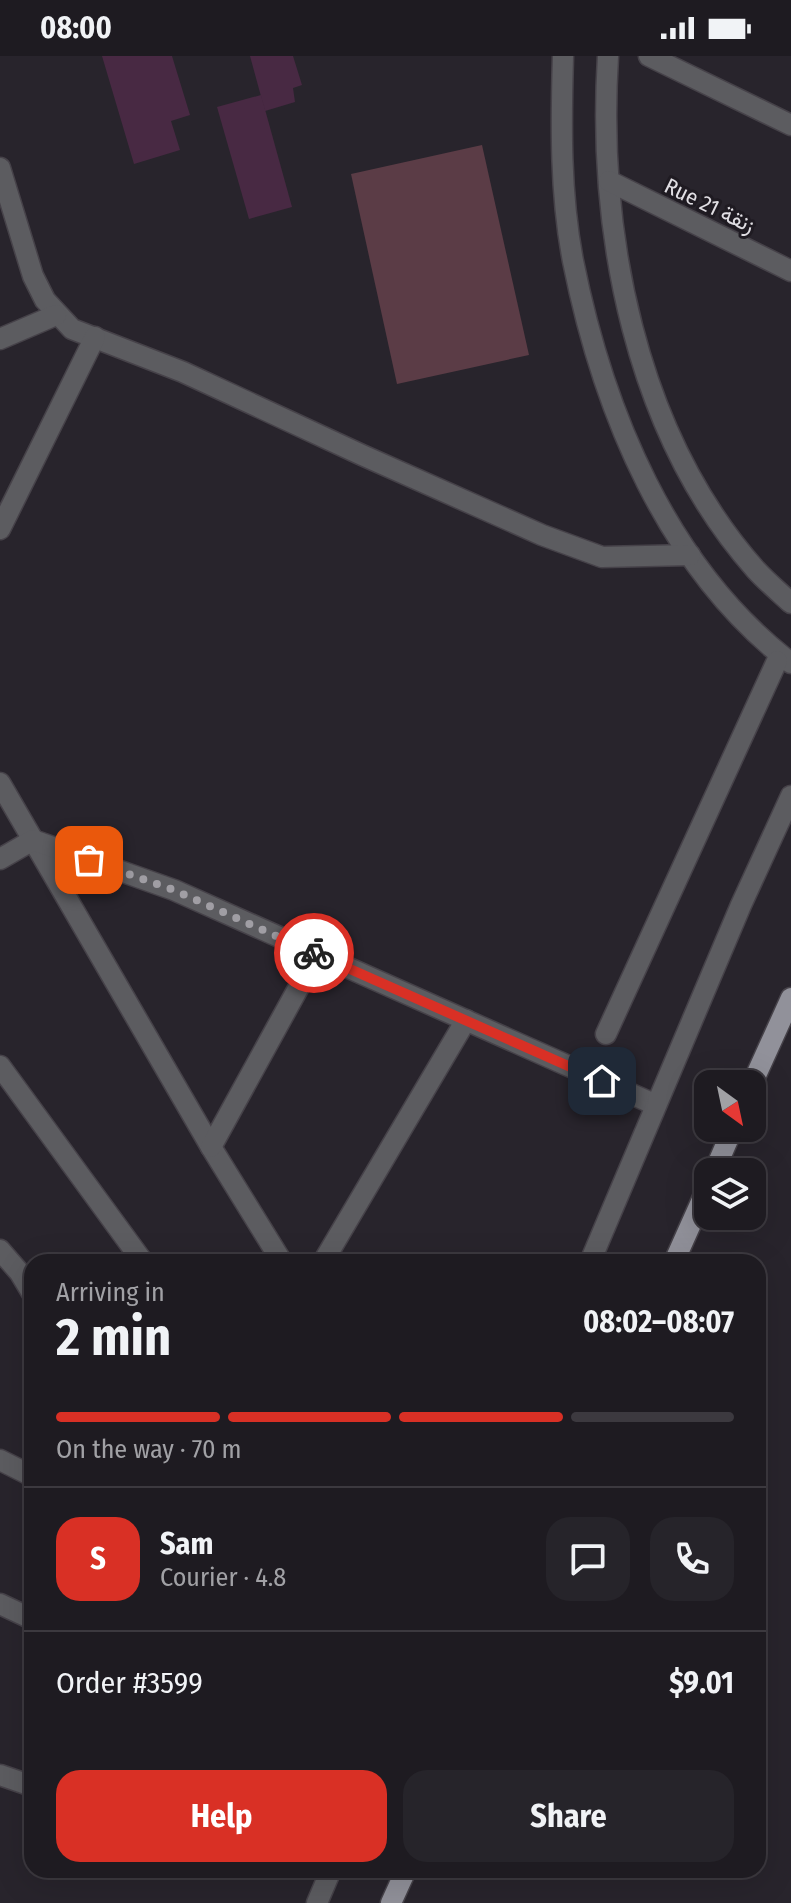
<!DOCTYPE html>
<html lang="en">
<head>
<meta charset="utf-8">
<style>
  :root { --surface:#1e1b21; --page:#26242a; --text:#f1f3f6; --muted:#a1a1a5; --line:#3c393f; --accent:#d93025 }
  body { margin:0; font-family:"Fira Sans Condensed",Vazirmatn,sans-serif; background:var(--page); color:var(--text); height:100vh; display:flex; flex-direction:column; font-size:30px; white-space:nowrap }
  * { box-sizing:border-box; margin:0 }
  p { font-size:26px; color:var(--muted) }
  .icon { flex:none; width:44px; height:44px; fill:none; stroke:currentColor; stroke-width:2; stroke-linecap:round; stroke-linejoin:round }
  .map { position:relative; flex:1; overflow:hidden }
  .drawer { position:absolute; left:24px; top:1198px; width:742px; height:624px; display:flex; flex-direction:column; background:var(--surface); border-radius:24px; box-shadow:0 8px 32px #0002,0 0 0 2px var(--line) }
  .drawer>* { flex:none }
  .needle { width:52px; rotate:147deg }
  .controls { position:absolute; left:694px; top:1014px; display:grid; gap:16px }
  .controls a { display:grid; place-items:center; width:72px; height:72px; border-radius:16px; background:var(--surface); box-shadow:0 8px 32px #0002,0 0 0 2px var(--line); font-size:40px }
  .pin { position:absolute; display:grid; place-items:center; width:68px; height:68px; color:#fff; margin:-34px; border-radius:16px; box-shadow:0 4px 12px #0006 }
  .courier { position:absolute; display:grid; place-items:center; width:80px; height:80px; margin:-40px; border:6px solid #d93025; border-radius:50%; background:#fff; color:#222; box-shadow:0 2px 10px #0007 }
  .overview em { font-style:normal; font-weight:700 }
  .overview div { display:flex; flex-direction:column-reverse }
  .overview { display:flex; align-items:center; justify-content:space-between; height:136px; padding:0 32px }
  h1 { font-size:52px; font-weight:700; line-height:60px }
  .bar { display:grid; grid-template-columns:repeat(4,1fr); gap:12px 8px; align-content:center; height:96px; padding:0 32px }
  .bar i { height:10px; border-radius:6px; background:var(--line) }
  .bar .active { background:var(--accent) }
  .bar p { grid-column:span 4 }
  .line { display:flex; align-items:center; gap:20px; padding:0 32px; border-top:2px solid var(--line) }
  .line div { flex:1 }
  .round { display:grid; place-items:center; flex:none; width:84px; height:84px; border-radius:24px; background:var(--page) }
  .button { display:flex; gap:16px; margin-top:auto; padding:16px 32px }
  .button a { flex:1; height:92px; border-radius:24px; background:var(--accent); color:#fff; font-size:32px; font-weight:700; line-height:92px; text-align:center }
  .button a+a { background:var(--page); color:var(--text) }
  .status { display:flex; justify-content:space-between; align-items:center; height:56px; padding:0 40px; background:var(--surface); direction:ltr }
  .status svg { height:22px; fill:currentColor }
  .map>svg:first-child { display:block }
  .green { fill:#5b3c46 }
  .building { fill:#482943 }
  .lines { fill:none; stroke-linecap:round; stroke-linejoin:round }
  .minor-casing { stroke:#464249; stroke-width:23 }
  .major-casing { stroke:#464249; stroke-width:23 }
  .minor { stroke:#5c5c60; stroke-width:20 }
  .major { stroke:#91919a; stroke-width:20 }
  .done { stroke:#a09ea4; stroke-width:8; stroke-dasharray:0 14.4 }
  .route { stroke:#d93025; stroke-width:10 }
  .labels { text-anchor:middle; stroke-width:6; stroke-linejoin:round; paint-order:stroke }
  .street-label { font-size:22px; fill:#e1dfe4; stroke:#1f1b22 }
</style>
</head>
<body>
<div class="status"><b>08:00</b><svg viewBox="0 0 49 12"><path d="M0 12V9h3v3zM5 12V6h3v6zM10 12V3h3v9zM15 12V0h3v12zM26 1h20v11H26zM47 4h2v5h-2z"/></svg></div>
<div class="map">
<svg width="791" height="1847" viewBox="0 0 791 1847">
  <rect width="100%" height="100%" fill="#28242c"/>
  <path class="green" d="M482 89 529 299 397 328 351 118Z"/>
  <g class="building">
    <path d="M102 0H172L190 59 171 65 180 94 134 108Z"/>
    <path d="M250 0H293L302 29 293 32 295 46 265 55Z"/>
    <path d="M261 39 292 151 249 163 217 51Z"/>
  </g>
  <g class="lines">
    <defs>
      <g id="minor">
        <path d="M563 0C561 68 560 138 573 205 603 355 667 512 791 607"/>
        <path d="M608 0C597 176 635 378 756 514 767 526 779 536 791 547"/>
        <path d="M649 0 791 69"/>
        <path d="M0 112 33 220 45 244 72 273 183 316 362 399 542 479 602 501 690 499"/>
        <path d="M609 125 791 215"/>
        <path d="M0 283 56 259"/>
        <path d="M0 473 95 281"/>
        <path d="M0 727 211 1091 282 1206"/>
        <path d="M0 803 33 784 174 834 656 1049"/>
        <path d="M606 978 777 605"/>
        <path d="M0 1010 143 1206"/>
        <path d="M211 1091 317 898"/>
        <path d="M0 1194 20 1217 32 1237"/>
        <path d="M323 1206 466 964"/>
        <path d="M590 1206 741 849 791 740"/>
        <path d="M0 1404 32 1420"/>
        <path d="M0 1548 32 1563"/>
        <path d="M0 1719 32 1730"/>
        <path d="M317 1847 331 1814"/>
      </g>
      <g id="major">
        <path d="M752 1028 791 942"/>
        <path d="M714 1116 733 1072"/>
        <path d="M674 1206 708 1130"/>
        <path d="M391 1847 406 1814"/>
      </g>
    </defs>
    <use href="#minor" class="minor-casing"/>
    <use href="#major" class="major-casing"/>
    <use href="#minor" class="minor"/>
    <use href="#major" class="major"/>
  </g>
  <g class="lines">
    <path class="done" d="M89 804 174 834 314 897"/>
    <path class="route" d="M314 897 602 1025"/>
  </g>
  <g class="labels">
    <g class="street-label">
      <text transform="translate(710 149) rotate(26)" y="8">Rue 21 زنقة</text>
    </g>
  </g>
</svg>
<div class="controls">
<a><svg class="needle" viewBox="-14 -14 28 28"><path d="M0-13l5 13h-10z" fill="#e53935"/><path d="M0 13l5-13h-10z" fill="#a1a1a5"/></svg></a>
<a><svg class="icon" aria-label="layers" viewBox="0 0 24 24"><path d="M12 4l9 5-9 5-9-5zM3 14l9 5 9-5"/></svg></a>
</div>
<div class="pin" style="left:89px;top:804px;background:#ea580c"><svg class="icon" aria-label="bag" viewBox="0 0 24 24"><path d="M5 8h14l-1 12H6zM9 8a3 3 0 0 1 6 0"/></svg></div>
<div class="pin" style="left:602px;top:1025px;background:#1f2937"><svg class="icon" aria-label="home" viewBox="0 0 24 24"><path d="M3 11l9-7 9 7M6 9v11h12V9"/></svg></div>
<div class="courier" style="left:314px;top:897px"><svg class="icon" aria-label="bike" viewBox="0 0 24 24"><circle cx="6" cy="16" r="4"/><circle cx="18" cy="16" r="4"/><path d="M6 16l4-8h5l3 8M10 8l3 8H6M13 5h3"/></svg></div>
<section class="drawer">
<div class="overview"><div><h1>2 min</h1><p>Arriving in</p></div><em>08:02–08:07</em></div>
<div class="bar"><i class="active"></i><i class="active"></i><i class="active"></i><i></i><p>On the way · 70 m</p></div>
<div class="line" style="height:144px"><b class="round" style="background:var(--accent);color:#fff">S</b><div><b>Sam</b><p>Courier · 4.8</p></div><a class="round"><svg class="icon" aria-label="chat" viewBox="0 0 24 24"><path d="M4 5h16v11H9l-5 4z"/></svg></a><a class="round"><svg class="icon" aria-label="phone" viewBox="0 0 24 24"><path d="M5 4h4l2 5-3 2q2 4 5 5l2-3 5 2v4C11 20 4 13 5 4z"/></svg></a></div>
<div class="line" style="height:104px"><div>Order #3599</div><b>$9.01</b></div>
<div class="button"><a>Help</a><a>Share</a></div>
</section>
</div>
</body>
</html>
